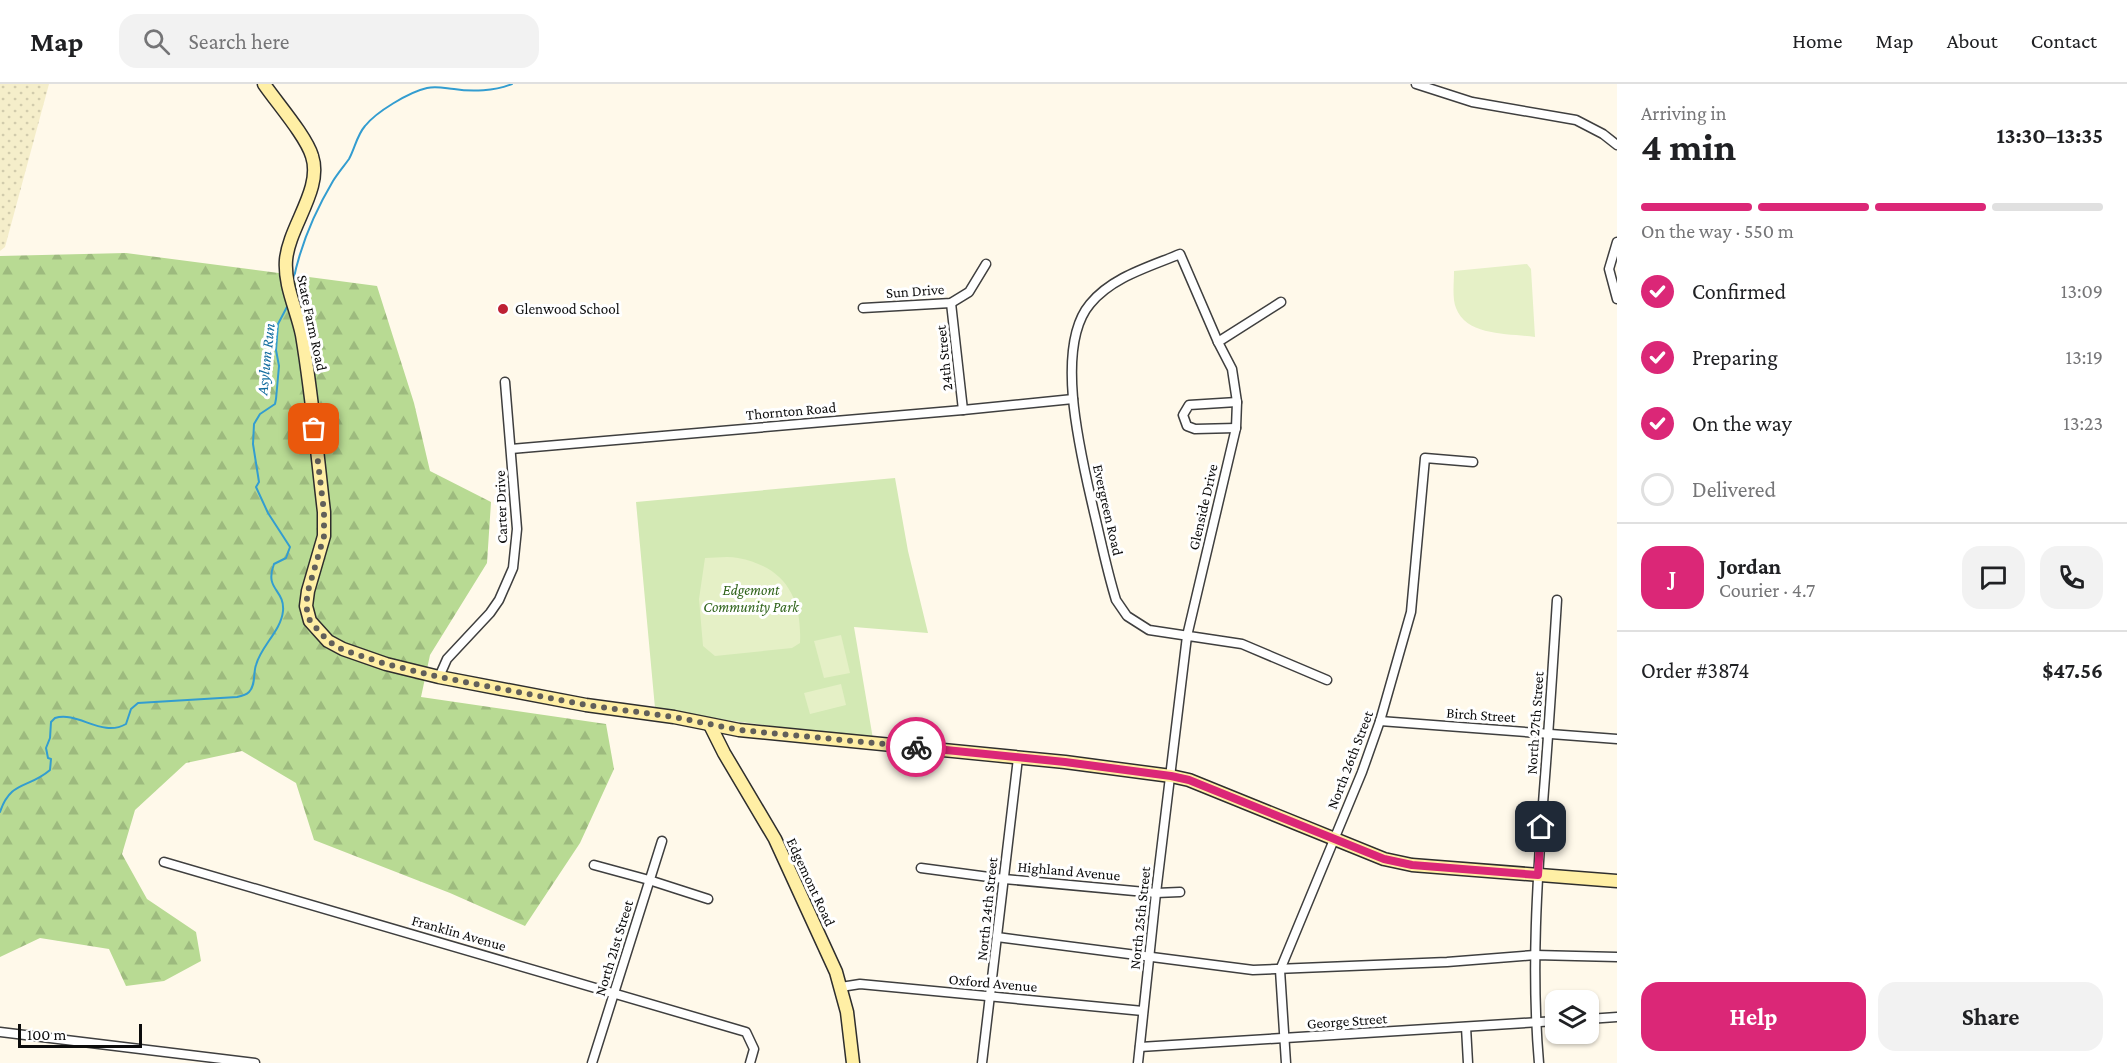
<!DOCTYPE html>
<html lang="en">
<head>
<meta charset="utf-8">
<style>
  :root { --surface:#fff; --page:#f2f2f2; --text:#202124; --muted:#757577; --line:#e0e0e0; --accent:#db2777 }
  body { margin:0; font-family:"Crimson Pro",serif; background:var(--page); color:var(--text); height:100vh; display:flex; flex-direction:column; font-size:22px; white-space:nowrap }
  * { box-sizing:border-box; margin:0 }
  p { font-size:20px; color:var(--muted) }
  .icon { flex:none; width:33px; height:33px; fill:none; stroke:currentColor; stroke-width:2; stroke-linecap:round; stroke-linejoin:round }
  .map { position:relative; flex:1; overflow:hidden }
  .drawer { display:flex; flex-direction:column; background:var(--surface); width:510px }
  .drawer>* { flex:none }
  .buttons { position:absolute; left:1545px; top:906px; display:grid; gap:12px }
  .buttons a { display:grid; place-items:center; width:54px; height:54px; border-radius:12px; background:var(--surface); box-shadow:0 2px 4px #0004; font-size:30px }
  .scale { position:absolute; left:18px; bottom:15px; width:124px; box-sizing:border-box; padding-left:6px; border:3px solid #0c0c0c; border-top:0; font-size:16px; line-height:21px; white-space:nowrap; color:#0c0c0c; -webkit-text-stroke:4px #fff; paint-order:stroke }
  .pin { position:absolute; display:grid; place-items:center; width:51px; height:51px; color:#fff; margin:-26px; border-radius:12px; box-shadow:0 3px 9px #0006 }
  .courier { position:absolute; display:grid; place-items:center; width:60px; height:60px; margin:-30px; border:4px solid #db2777; border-radius:50%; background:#fff; color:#222; box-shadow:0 2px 8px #0007 }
  .headline em { font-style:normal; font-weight:700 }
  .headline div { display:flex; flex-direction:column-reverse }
  .headline { display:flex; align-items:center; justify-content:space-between; height:102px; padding:0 24px }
  h1 { font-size:39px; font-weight:700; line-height:45px }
  .bar { display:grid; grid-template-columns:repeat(4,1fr); gap:9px 6px; align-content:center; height:72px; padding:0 24px }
  .bar i { height:8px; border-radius:4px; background:var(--line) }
  .bar .current { background:var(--accent) }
  .bar p { grid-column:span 4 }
  .line { display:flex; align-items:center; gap:15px; padding:0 24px; border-top:2px solid var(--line) }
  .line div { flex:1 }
  .round { display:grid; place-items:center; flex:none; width:63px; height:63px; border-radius:18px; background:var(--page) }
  ol { padding:0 24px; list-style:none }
  li { display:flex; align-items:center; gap:18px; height:66px }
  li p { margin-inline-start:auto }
  li .icon { padding:6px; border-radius:50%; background:var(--accent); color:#fff; stroke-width:4 }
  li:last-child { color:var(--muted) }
  li i { width:33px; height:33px; border:3px solid var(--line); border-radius:50% }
  .action { display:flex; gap:12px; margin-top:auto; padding:12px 24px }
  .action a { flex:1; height:69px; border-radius:18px; background:var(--accent); color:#fff; font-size:24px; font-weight:700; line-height:69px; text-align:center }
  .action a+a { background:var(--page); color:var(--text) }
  header { display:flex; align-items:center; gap:36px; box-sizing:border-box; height:84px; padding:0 30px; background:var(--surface); border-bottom:2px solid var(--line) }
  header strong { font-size:28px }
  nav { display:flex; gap:33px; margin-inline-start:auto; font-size:21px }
  .search { width:420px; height:54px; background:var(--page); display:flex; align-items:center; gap:15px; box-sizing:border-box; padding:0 21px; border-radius:18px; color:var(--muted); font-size:22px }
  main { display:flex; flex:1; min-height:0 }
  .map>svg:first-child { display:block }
  .farmland { fill:url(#farmland-dots) }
  .forest { fill:url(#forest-firs) }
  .park { fill:#d3e9b4 }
  .pitch { fill:#e5f0c6 }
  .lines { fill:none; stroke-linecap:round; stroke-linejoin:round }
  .stream { stroke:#339dd0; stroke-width:2 }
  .street-casing { stroke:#3f3f3f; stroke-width:11 }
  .secondary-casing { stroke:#2e2e2e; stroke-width:15 }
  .street { stroke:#fff; stroke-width:8 }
  .secondary { stroke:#ffefa5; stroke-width:12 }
  .done { stroke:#615f5a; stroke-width:6; stroke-dasharray:0 10.8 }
  .route { stroke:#db2777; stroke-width:8 }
  .poi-dot { fill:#be2134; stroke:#fff; stroke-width:2 }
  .labels { text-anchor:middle; stroke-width:6; stroke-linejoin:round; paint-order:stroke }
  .street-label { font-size:15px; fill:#0c0c0c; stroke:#fff }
  .poi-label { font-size:15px; fill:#0c0c0c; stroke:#fff; text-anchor:start }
  .park-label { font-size:15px; font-style:italic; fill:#30641b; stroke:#fff }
  .water-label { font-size:16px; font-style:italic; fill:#136c9f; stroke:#fff }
</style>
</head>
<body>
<header>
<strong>Map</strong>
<div class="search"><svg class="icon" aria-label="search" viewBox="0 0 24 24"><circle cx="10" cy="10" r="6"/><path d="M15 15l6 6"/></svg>Search here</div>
<nav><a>Home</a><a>Map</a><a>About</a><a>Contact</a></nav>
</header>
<main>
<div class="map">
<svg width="1617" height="979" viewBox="0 0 1617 979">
  <defs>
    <pattern id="farmland-dots" width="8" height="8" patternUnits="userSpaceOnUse" patternTransform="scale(1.5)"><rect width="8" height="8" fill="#f5eeca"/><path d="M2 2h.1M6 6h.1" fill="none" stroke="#d1cbac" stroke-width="1.8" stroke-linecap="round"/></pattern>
    <pattern id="forest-firs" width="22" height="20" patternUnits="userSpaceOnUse" patternTransform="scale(1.5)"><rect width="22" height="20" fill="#b8da93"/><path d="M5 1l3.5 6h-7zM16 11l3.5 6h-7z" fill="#9dba7e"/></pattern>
  </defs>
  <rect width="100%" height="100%" fill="#fff9ea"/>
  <path class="farmland" d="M0 0H49L5 163 0 167Z"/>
  <path class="forest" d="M126 169 377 202 414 319 430 387 491 418 487 479 430 571 421 613 606 640 614 685 580 759 525 842 450 809 314 756 296 699 242 667 186 679 135 726 122 770 147 815 196 848 201 877 164 897 126 902 109 865 40 854 0 873V172Z"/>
  <path class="park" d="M895 394 908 467 928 549 854 543 873 655 726 636 655 624 636 418Z"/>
  <g class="pitch">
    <path d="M1527 180 1531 185 1535 253C1510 249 1467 253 1456 224 1452 215 1454 198 1454 187Z"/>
    <path d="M705 474C716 474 727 472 738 474 785 483 802 513 800 559L792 564 715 572 703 562 699 515Z"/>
    <path d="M841 551 850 589 824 594 814 557Z"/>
    <path d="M841 600 846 621 810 630 804 609Z"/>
  </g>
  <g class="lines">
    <g class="stream">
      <path d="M293 198C300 162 314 129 333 97 338 89 344 82 349 75 355 64 357 51 365 42 376 28 409 8 427 4 436 2 444 4 454 5 472 8 495 7 512 0"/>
      <path d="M0 728C11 696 28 705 50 686L51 675 48 674 46 664 50 654 51 638 55 634C78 627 102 654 126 640L131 625 138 619 237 613C242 612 246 611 249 608 256 601 253 589 256 581 261 562 281 547 283 527 285 505 264 506 274 480L286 474 290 463 268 429 256 403 259 398 253 360 254 340 260 330 275 320 276 315 279 282 276 266 278 240 288 221"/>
    </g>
    <defs>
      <g id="street">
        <path d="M1416 0 1472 18 1576 36 1603 50 1617 61"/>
        <path d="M1617 158 1609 185 1617 215"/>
        <path d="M951 219 963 326"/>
        <path d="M863 224 951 219 969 208 986 180"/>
        <path d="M1218 258 1281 218"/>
        <path d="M1236 344 1195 345 1187 342 1183 331 1189 321 1237 318"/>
        <path d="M511 365 963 326 1073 315"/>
        <path d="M439 593 447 575 490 529 499 516 513 484 517 445 505 298"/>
        <path d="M1380 637 1617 655"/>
        <path d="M164 778 746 948 754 965 750 979"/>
        <path d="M594 781 649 796 708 815"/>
        <path d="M921 784 1004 795 1156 809 1180 808"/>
        <path d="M997 853 1253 886 1447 878 1535 871 1617 873"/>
        <path d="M841 903 860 900 1143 927"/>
        <path d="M1588 935 1617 933"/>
        <path d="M1466 943 1468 979"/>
        <path d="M0 948 255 979"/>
        <path d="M1140 963 1556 937"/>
        <path d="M592 979 662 757"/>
        <path d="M982 979 1018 674"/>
        <path d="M1138 979 1156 809 1187 552 1236 344 1237 318 1232 285 1218 258 1180 170C1149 183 1112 193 1090 220 1053 264 1082 375 1094 428 1101 457 1107 487 1116 516L1127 532 1149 546 1242 560 1327 596"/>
        <path d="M1286 979 1280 886 1362 688 1380 637 1411 528 1425 374 1473 378"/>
        <path d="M1539 979C1531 888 1537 797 1544 706 1549 643 1553 579 1557 516"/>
      </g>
      <g id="secondary">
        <path d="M264 0C277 19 306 52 312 72 323 105 289 142 286 176 284 202 297 226 302 251 312 310 317 369 324 428V452L308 507 306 522 310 537 328 557 343 565 386 580 439 593 586 621 674 633 739 646 1065 678 1171 692 1189 696 1384 775 1412 781 1617 797"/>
        <path d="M710 641 724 669 775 755 836 888 847 928 853 979"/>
      </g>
    </defs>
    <use href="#street" class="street-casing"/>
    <use href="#secondary" class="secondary-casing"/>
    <use href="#street" class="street"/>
    <use href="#secondary" class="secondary"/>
  </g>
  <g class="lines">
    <path class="done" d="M314 345 324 428V452L308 507 306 522 310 537 328 557 343 566 386 580 439 593 586 621 674 633 739 646 916 663"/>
    <path class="route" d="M916 663 1065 678 1171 692 1189 696 1384 775 1412 781 1538 791 1541 743"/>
  </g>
  <circle class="poi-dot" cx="503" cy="225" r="6"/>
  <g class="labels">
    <g class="street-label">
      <text transform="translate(915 207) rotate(-4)" y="5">Sun Drive</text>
      <text transform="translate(312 239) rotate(78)" y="5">State Farm Road</text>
      <text transform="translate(944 274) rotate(-96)" y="5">24th Street</text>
      <text transform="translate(791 327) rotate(-5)" y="5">Thornton Road</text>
      <text transform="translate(501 423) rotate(-92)" y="5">Carter Drive</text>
      <text transform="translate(1203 423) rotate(-77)" y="5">Glenside Drive</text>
      <text transform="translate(1108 426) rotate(77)" y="5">Evergreen Road</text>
      <text transform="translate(1481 631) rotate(4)" y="5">Birch Street</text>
      <text transform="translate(1535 639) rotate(-86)" y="5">North 27th Street</text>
      <text transform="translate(1350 676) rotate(-69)" y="5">North 26th Street</text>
      <text transform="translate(1069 787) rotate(5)" y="5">Highland Avenue</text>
      <text transform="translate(811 798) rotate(65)" y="5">Edgemont Road</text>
      <text transform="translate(987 825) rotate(-84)" y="5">North 24th Street</text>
      <text transform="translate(1140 834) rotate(-84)" y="5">North 25th Street</text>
      <text transform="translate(459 849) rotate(16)" y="5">Franklin Avenue</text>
      <text transform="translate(614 864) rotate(-73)" y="5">North 21st Street</text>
      <text transform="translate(993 899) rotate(5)" y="5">Oxford Avenue</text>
      <text transform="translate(1347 937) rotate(-4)" y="5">George Street</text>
    </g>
    <g class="poi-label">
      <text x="515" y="230">Glenwood School</text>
    </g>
    <g class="park-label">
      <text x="751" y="511">Edgemont<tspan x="751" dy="17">Community Park</tspan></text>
    </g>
    <g class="water-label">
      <text transform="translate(265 275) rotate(-84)" y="6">Asylum Run</text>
    </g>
  </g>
</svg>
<div class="buttons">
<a><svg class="icon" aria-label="layers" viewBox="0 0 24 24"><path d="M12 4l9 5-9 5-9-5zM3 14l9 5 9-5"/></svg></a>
</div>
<div class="scale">100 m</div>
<div class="pin" style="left:314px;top:345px;background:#ea580c"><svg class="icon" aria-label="bag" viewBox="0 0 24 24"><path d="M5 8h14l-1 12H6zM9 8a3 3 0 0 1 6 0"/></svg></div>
<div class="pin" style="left:1541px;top:743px;background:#1f2937"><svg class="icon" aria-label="home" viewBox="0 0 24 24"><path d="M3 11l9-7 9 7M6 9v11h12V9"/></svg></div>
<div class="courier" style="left:916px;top:663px"><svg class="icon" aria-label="bike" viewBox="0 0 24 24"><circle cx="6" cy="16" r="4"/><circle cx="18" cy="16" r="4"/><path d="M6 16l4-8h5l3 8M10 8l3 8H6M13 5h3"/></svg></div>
</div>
<section class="drawer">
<div class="headline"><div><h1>4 min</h1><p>Arriving in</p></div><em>13:30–13:35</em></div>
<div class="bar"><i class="current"></i><i class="current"></i><i class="current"></i><i></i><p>On the way · 550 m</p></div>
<ol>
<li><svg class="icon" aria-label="check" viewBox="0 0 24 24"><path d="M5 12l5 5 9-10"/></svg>Confirmed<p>13:09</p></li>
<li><svg class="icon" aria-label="check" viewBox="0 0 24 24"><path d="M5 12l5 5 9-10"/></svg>Preparing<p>13:19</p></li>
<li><svg class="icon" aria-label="check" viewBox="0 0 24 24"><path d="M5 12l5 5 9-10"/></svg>On the way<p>13:23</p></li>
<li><i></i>Delivered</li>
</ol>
<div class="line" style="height:108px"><b class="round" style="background:var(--accent);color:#fff">J</b><div><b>Jordan</b><p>Courier · 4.7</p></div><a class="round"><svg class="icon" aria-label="chat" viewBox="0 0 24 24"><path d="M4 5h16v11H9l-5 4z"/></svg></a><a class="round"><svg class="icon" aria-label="phone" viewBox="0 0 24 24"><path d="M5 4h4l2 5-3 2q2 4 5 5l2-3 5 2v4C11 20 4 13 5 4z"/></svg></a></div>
<div class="line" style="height:78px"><div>Order #3874</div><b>$47.56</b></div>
<div class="action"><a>Help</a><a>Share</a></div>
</section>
</main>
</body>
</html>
